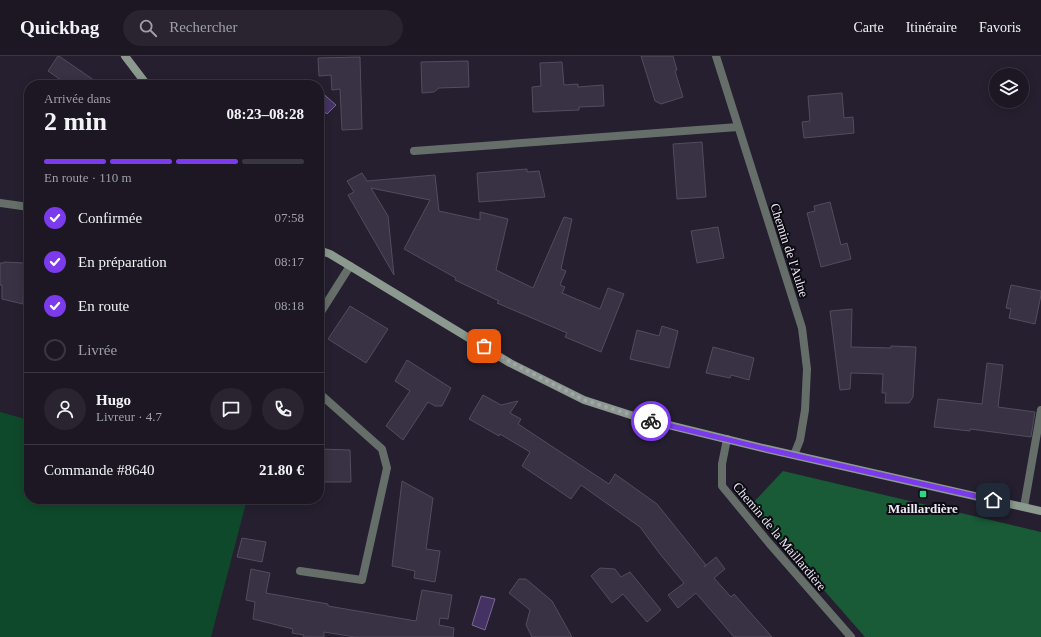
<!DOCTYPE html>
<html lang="fr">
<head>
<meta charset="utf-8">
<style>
  :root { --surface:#1c1723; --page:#292430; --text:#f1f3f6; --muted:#a09fa6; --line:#3a3641; --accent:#7c3aed }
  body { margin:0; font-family:Georgia,serif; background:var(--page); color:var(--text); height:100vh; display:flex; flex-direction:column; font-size:15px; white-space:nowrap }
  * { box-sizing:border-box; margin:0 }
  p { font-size:13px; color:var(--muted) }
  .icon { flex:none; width:22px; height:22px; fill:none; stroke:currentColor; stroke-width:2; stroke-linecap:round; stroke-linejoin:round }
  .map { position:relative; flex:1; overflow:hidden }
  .panel { position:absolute; left:24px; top:24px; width:300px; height:424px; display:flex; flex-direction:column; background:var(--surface); border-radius:16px; box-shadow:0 2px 10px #0003,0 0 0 1px var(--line) }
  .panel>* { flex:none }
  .fabs { position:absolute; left:989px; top:12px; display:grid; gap:8px }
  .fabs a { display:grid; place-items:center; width:40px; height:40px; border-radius:50%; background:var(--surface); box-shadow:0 2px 10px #0003,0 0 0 1px var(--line); font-size:20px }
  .pin { position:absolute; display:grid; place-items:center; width:34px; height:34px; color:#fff; margin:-17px; border-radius:8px; box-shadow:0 2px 6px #0006 }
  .courier { position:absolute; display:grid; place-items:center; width:40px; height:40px; margin:-20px; border:3px solid #7c3aed; border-radius:50%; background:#fff; color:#222; box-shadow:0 1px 5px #0007 }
  .headline em { font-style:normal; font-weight:700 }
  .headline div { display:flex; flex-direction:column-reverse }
  .headline { display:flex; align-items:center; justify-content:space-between; height:68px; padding:0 20px }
  h1 { font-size:26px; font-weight:700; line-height:30px }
  .bar { display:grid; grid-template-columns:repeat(4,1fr); gap:6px 4px; align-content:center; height:48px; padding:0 20px }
  .bar i { height:5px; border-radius:3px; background:var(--line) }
  .bar .current { background:var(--accent) }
  .bar p { grid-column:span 4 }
  .line { display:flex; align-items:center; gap:10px; padding:0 20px; border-top:1px solid var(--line) }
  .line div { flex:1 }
  .round { display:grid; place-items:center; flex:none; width:42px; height:42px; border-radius:21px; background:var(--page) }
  ol { padding:0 20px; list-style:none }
  li { display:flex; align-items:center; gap:12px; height:44px }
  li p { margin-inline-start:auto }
  li .icon { padding:4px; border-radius:50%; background:var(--accent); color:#fff; stroke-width:4 }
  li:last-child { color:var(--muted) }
  li i { width:22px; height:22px; border:2px solid var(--line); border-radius:50% }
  header { display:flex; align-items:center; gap:24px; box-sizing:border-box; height:56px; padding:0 20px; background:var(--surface); border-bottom:1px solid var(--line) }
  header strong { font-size:19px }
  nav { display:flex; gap:22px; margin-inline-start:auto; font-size:14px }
  .search { width:280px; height:36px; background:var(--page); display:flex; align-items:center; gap:10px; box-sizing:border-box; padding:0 14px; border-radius:22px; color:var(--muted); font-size:15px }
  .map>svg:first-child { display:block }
  .green { fill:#0f492b }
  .forest { fill:#195a37 }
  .water { fill:#453264; stroke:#776990 }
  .building { fill:#383244; stroke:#524c5f }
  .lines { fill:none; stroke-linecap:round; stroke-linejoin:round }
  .street { stroke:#656e68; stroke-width:8 }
  .secondary { stroke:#8b998f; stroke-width:8 }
  .done { stroke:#a7a2b0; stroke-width:4; stroke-dasharray:0 7.2 }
  .route { stroke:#7c3aed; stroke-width:5 }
  .poi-dot { fill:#2ad885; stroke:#0d0b12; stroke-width:1.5 }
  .labels { text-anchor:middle; stroke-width:4; stroke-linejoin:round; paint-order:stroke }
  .street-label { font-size:13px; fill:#ede9f5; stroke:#0d0b12 }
  .poi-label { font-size:13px; font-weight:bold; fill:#ede9f5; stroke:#0d0b12 }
</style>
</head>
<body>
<header>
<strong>Quickbag</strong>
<div class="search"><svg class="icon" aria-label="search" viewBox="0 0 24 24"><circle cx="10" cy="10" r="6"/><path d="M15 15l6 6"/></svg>Rechercher</div>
<nav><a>Carte</a><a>Itinéraire</a><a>Favoris</a></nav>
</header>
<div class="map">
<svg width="1041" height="581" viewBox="0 0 1041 581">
  <rect width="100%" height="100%" fill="#251f2f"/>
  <path class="green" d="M0 356 29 364V443H247L211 581H0Z"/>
  <path class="forest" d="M783 415 1041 476V581H865L750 450Z"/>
  <g class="water">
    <path d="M319 34 336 49 327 58 319 51Z"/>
    <path d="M481 540 495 543 485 574 472 569Z"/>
  </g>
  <g class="building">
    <path d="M58 0H59L101 29H68L48 15Z"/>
    <path d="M641 0H673L677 14 675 15 683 41 661 48 655 45Z"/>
    <path d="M360 1 362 73 342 74 340 33 332 34 331 19 319 20 318 2Z"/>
    <path d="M468 5 469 31 439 32 434 36 422 37 421 6Z"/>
    <path d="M562 6 564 29 578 28V31L603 29 604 50 579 51V54L533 56 532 31 541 30 540 7Z"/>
    <path d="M842 37 844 62 853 61 854 77 804 82 802 66 810 65 808 40Z"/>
    <path d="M702 86 706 141 677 143 673 88Z"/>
    <path d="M527 113V116L539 115 545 141 479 146 477 117Z"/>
    <path d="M362 117 367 125 435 119 439 155 480 164V156L508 163 496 214 533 232 564 161 572 163 561 213 566 215 560 229 565 231 562 237 600 253 608 232 624 238 601 296 565 281 567 277 497 247 499 245 455 224 456 222 404 193 430 144 371 132 388 160 394 219 348 139 354 136 347 125Z"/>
    <path d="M830 146 841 189 847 187 851 203 821 211 807 157 815 155 814 150Z"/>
    <path d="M718 171 724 202 697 207 691 175Z"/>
    <path d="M4 206 24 207 23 248 2 243V229H0V207H4Z"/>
    <path d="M1011 229 1041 235V239L1035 268 1009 262 1011 253 1006 252Z"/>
    <path d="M350 250 388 273 366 307 328 283Z"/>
    <path d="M852 253 851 291 891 292V290L916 291 913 341 909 347H885L886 337H882L883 318 851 317 850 333 840 334 830 255Z"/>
    <path d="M662 270 678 275 669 312 630 303 637 274 659 280Z"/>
    <path d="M713 291 754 302 749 324 731 319 730 322 706 317Z"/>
    <path d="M407 304 451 332 442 350H435L428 346 403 384 386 370 410 335 395 325Z"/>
    <path d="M987 307 1003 309 998 351 1035 356 1031 381 970 373V375L934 371 938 343 982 348Z"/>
    <path d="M483 339 501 349 518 345 510 357 521 363 518 368 609 428 615 418 657 448 706 509 704 511 716 501 725 513 714 522 731 541 734 538 772 581H734L696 537 678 552 668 539 684 527 660 498 640 471 581 429 571 443 522 410 530 396 500 378 499 380 469 363Z"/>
    <path d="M319 393 350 394 351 426H319Z"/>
    <path d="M402 425 433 442 426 493 440 495 435 526 414 522 415 515 392 510Z"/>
    <path d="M242 482 266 486 262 506 237 501Z"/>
    <path d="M600 512 615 513 621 521 630 516 661 554 647 566 623 538 612 547 591 520Z"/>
    <path d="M251 513 270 517 266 537 328 548V550L416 565 422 534 452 539 448 563 440 562 439 569 454 572 453 581H355L324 576V581H303L304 579 292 577 293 573 253 563 255 546 246 544Z"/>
    <path d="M519 523H526L552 545 572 581H532L526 569 530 554 509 537Z"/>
  </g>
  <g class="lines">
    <g class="street">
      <path d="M716 0 802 272 807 313 805 354 800 384 794 399"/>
      <path d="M414 95 738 71"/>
      <path d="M0 147 29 151"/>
      <path d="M319 259 350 210"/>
      <path d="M727 383 722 408V430L769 487 851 581"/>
      <path d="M1024 451 1041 354"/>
      <path d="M300 515 362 524 387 412 382 393 319 337"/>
    </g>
    <g class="secondary">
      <path d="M125 0 147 29"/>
      <path d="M319 194 330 198 350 210 510 307 584 344 640 362 767 393 1041 455"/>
    </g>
  </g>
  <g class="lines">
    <path class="done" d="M484 290 510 306 584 344 651 365"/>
    <path class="route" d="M651 365 766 393 993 444"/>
  </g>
  <rect class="poi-dot" x="919" y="434" width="8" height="8" rx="2"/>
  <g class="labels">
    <g class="street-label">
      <text transform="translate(790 194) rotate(72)" y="5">Chemin de l'Aulne</text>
      <text transform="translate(780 480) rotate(50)" y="5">Chemin de la Maillardière</text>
    </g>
    <g class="poi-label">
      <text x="923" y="457">Maillardière</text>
    </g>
  </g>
</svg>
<div class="fabs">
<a><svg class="icon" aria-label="layers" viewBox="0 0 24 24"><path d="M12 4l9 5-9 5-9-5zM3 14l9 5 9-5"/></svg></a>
</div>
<div class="pin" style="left:484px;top:290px;background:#ea580c"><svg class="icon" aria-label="bag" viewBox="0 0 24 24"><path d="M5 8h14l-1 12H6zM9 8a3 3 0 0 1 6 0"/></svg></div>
<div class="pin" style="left:993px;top:444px;background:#1f2937"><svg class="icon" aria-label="home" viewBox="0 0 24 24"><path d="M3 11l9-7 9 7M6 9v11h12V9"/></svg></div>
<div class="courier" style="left:651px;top:365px"><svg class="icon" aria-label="bike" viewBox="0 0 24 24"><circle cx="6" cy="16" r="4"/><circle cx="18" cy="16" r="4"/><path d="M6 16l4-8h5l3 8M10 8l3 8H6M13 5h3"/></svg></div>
<section class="panel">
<div class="headline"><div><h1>2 min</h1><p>Arrivée dans</p></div><em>08:23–08:28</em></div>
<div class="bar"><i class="current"></i><i class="current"></i><i class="current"></i><i></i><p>En route · 110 m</p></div>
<ol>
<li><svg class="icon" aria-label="check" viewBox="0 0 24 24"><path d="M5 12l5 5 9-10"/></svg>Confirmée<p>07:58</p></li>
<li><svg class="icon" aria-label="check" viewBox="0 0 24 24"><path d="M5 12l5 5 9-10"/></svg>En préparation<p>08:17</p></li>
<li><svg class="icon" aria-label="check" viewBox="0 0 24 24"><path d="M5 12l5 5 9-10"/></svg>En route<p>08:18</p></li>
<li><i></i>Livrée</li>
</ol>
<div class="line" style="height:72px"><a class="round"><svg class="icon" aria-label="person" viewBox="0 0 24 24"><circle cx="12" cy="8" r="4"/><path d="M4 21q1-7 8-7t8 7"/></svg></a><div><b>Hugo</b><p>Livreur · 4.7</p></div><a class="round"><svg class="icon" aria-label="chat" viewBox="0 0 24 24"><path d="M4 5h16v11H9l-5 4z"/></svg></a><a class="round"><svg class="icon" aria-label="phone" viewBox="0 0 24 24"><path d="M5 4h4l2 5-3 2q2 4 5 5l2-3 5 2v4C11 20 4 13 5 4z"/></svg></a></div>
<div class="line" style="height:52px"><div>Commande #8640</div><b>21.80 €</b></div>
</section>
</div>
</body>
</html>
